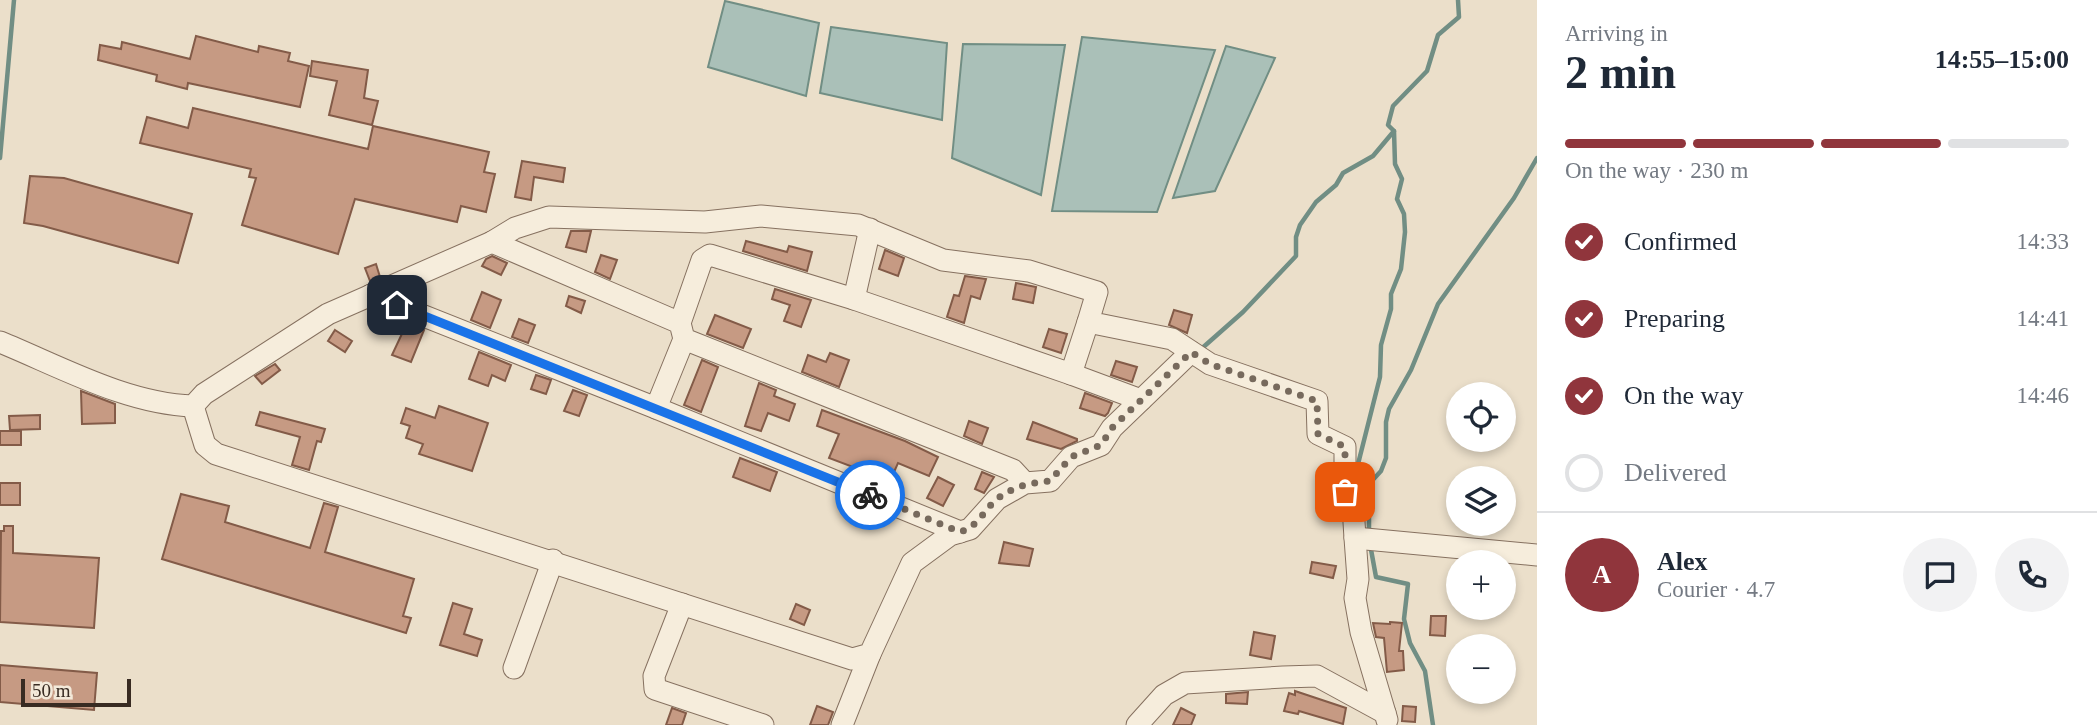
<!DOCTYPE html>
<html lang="en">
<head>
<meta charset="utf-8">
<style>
  :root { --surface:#fff; --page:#f2f2f3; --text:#1f2937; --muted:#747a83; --line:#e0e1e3; --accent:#90353c }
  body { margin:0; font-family:"Times New Roman",serif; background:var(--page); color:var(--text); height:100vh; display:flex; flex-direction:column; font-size:26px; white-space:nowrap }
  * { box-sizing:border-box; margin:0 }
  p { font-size:23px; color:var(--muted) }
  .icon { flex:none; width:38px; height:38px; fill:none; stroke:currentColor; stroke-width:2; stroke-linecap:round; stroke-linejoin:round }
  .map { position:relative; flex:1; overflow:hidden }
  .details { display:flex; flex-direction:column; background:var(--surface); width:560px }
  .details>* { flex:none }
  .tools { position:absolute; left:1446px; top:382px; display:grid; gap:14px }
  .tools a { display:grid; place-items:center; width:70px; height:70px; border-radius:50%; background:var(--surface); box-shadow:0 4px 10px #0003; font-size:35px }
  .scale { position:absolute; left:21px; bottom:18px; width:110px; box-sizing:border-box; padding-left:7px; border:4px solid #382b22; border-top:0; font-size:19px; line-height:24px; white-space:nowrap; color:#382b22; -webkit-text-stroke:5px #f3e9d9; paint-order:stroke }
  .pin { position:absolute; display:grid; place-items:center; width:60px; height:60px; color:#fff; margin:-30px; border-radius:14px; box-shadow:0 4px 10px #0006 }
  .courier { position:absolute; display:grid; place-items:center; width:70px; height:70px; margin:-35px; border:5px solid #1a73e8; border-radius:50%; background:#fff; color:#222; box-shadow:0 2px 9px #0007 }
  .overview em { font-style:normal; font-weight:600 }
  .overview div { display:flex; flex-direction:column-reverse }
  .overview { display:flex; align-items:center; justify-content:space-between; height:119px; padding:0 28px }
  h1 { font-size:46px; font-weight:600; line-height:52px }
  .bar { display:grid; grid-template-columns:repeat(4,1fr); gap:10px 7px; align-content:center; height:84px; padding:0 28px }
  .bar i { height:9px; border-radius:5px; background:var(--line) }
  .bar .selected { background:var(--accent) }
  .bar p { grid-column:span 4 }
  .line { display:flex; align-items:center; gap:18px; padding:0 28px; border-top:2px solid var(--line) }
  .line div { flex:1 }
  .round { display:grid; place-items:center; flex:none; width:74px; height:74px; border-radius:37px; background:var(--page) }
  ol { padding:0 28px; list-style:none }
  li { display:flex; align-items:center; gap:21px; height:77px }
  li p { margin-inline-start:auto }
  li .icon { padding:7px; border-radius:50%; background:var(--accent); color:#fff; stroke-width:4 }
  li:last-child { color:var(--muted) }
  li i { width:38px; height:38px; border:4px solid var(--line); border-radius:50% }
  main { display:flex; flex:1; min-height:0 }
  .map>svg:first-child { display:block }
  .water { fill:#aac0b8; stroke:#718e84; stroke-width:2 }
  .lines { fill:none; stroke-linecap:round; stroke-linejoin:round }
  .stream { stroke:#718e84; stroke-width:4.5 }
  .building { fill:#c69a83; stroke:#835b48; stroke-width:2 }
  .minor-casing { stroke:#867160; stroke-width:23 }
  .minor { stroke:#f6eddc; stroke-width:21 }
  .done { stroke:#776a5d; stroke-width:7; stroke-dasharray:0 12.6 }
  .route { stroke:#1a73e8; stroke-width:9 }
</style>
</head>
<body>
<main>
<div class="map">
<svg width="1537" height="725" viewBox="0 0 1537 725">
  <rect width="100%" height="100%" fill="#ebdfca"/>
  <g class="water">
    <path d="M725 1 819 23 806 96 708 67Z"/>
    <path d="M831 27 947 43 942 120 820 93Z"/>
    <path d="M1082 37 1215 50 1157 212 1052 211Z"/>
    <path d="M963 44 1065 45 1041 195 952 158Z"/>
    <path d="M1226 46 1275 58 1215 191 1173 198Z"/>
  </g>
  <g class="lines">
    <g class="stream">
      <path d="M0 158 14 0"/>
      <path d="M1200 350 1243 312 1296 256V237L1300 225 1316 202 1336 185 1343 173 1373 156 1394 131 1388 125 1393 106 1427 71 1438 35 1459 17 1458 0"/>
      <path d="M1355 476 1380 377 1381 345 1391 309V294L1401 269 1405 232 1404 214 1397 199 1402 179 1395 164 1394 131"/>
      <path d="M1369 532V484L1381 471 1386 458V422L1389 409 1411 370 1438 304 1514 198 1537 158"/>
      <path d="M1370 544 1376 577 1408 584 1404 619 1410 643 1425 671 1433 725"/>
    </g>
  </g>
  <g class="building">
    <path d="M196 36 258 52 259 46 290 53 288 61 309 66 300 107 188 83 187 89 156 81 157 75 98 60 100 45 121 49 122 42 190 59Z"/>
    <path d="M312 61 368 70 364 98 378 101 372 125 329 115 337 81 310 76Z"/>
    <path d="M193 108 368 149 373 126 489 152 484 172 495 174 486 212 461 206 457 222 355 199 338 254 242 225 256 178 249 177 251 169 140 143 147 117 188 128Z"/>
    <path d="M522 161 565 168 563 182 534 177 531 200 515 197Z"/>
    <path d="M30 176 64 178 192 214 178 263 43 226 24 223Z"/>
    <path d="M571 231H591L586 252 566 247Z"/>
    <path d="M746 241 787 252 789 246 812 252 807 271 743 251Z"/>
    <path d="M885 250 904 258 898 276 879 269Z"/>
    <path d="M601 255 617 260 610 279 595 272Z"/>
    <path d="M492 256 507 263 501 275 482 266 486 259Z"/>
    <path d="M376 264 380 277 370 281 365 268Z"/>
    <path d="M965 276 986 279 980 299 971 296 964 323 947 317 954 295 959 296Z"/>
    <path d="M1016 283 1036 287 1033 303 1013 299Z"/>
    <path d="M775 289 811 300 801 327 784 321 790 305 772 299Z"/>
    <path d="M482 292 501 300 490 328 471 320Z"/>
    <path d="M569 296 585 301 581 313 566 306Z"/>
    <path d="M1174 310 1192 315 1187 333 1169 325Z"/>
    <path d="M715 315 751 329 743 348 707 334Z"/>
    <path d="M519 319 535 325 528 343 512 337Z"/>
    <path d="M407 323 424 330 411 362 392 355Z"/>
    <path d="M1049 329 1067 334 1061 353 1043 347Z"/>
    <path d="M335 330 352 341 345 352 328 341Z"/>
    <path d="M479 352 511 365 505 381 492 375 488 386 469 379Z"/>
    <path d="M830 353 849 360 839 387 802 372 808 355 826 362Z"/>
    <path d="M702 360 718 367 701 412 684 405Z"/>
    <path d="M1116 361 1137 367 1132 382 1111 375Z"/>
    <path d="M275 364 280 370 262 384 255 376Z"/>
    <path d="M536 375 551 380 546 394 531 389Z"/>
    <path d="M759 383 776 390 774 396 795 404 789 421 768 413 761 431 745 426Z"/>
    <path d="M573 390 587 395 579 416 564 411Z"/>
    <path d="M81 391 115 404V423L82 424Z"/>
    <path d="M1085 393 1112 403 1108 413 1105 416 1080 408Z"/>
    <path d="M439 406 488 423 472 471 419 454 423 444 406 438 410 426 401 423 406 408 435 418Z"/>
    <path d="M822 410 905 441 938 457 929 476 898 463 890 481 829 458 839 434 817 426Z"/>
    <path d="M260 412 325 429 321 442 317 441 309 470 292 465 300 437 256 425Z"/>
    <path d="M40 415V429L10 430 9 416Z"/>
    <path d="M969 421 988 428 982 444 964 436Z"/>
    <path d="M1033 422 1077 439V441L1061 449 1027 439Z"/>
    <rect x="0" y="431" width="21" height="14"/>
    <path d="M740 458 777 472 770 491 733 477Z"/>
    <path d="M982 472 994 477 984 493 975 489Z"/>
    <path d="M938 477 954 485 943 506 927 498Z"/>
    <rect x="0" y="483" width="20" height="22"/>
    <path d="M181 494 229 506 225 522 310 548 324 503 338 507 325 552 414 579 403 616 411 618 406 633 162 559Z"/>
    <path d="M4 526H13V553L99 558 94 628 0 622 1 531H4Z"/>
    <path d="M1004 542 1033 549 1029 566 999 563Z"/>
    <path d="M1312 562 1336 566 1333 578 1310 573Z"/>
    <path d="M453 603 472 609 464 634 482 640 477 656 440 645Z"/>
    <path d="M796 604 810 610 804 625 790 619Z"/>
    <path d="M1431 616H1446L1445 636 1430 635Z"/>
    <path d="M1390 622 1402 623 1399 651H1403L1404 670 1387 672 1384 638 1376 637 1373 623 1390 624Z"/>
    <path d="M1254 632 1275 636 1271 659 1250 655Z"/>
    <path d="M0 665 97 673 94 710 0 702Z"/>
    <path d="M1295 691 1346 708 1343 724 1299 711 1298 714 1284 711 1289 693 1295 695Z"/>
    <path d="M1248 692 1247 704 1226 703V694Z"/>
    <path d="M817 706 833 712 828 725H810Z"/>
    <path d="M1403 706 1416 707 1415 722 1402 721Z"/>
    <path d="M672 708 686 713 682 725H666Z"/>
    <path d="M1181 708 1195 715 1191 725H1173Z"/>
  </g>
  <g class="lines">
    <defs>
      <g id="minor">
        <path d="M492 242 680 323 684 339 1013 470 1025 483"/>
        <path d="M371 295 656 408"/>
        <path d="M854 299 1071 374 1088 322"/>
        <path d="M680 323 702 260 710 255 854 299 870 229"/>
        <path d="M684 339 656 408 960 532"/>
        <path d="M0 342C61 367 127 404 193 406L204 394 328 314 492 242 515 228 549 217 705 222 761 216 858 225 943 260 1029 271 1097 292 1088 322 1172 339 1210 364 1317 401 1318 434 1345 447V492L1353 506 1355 538 1358 579 1355 598 1361 632 1385 713"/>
        <path d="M1071 374 1141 400"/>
        <path d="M193 406 205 445 216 454 852 659 870 654 912 563 950 535 970 529 997 499 1025 483 1050 481 1071 457 1101 445 1112 428 1191 352"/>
        <path d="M1355 538 1537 555"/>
        <path d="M682 604 654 676 655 689 763 725"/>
        <path d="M514 668 553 560"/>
        <path d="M842 725 870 654"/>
        <path d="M1137 725 1164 695 1185 683 1283 677 1317 676 1385 713 1387 720"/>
      </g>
    </defs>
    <use href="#minor" class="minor-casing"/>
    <use href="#minor" class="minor"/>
  </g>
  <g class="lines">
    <path class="done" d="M870 495 960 532C978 527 984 510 997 499 1014 486 1030 483 1050 481L1071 457 1101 445 1112 428 1191 352 1210 364 1317 401 1318 434 1345 447V492"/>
    <path class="route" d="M397 305 870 495"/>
  </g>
</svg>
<div class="tools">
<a><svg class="icon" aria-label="locate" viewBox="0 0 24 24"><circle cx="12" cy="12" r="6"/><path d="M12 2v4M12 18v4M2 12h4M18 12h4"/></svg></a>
<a><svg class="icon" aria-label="layers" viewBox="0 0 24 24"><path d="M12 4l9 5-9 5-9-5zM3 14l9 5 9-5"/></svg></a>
<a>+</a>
<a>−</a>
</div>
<div class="scale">50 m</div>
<div class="pin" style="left:1345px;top:492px;background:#ea580c"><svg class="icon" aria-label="bag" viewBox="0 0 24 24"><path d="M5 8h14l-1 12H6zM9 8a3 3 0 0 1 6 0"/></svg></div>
<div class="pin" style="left:397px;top:305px;background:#1f2937"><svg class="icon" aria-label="home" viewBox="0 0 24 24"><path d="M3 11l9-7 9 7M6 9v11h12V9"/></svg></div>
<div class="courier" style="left:870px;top:495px"><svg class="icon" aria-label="bike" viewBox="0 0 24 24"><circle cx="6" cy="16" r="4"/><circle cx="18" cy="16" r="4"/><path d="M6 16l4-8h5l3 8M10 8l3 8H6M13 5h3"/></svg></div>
</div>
<section class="details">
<div class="overview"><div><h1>2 min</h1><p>Arriving in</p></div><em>14:55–15:00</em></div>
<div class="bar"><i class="selected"></i><i class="selected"></i><i class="selected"></i><i></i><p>On the way · 230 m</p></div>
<ol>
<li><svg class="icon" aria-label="check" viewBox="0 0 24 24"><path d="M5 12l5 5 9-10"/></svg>Confirmed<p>14:33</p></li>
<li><svg class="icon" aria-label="check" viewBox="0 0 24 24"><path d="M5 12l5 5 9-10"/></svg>Preparing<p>14:41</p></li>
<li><svg class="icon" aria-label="check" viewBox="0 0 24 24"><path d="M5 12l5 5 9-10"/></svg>On the way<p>14:46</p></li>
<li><i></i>Delivered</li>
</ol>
<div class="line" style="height:126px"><b class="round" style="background:var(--accent);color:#fff">A</b><div><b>Alex</b><p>Courier · 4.7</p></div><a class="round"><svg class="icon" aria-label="chat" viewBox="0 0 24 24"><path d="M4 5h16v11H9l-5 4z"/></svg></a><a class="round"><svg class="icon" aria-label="phone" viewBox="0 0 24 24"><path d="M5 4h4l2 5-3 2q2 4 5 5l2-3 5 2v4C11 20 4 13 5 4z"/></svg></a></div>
</section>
</main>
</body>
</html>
